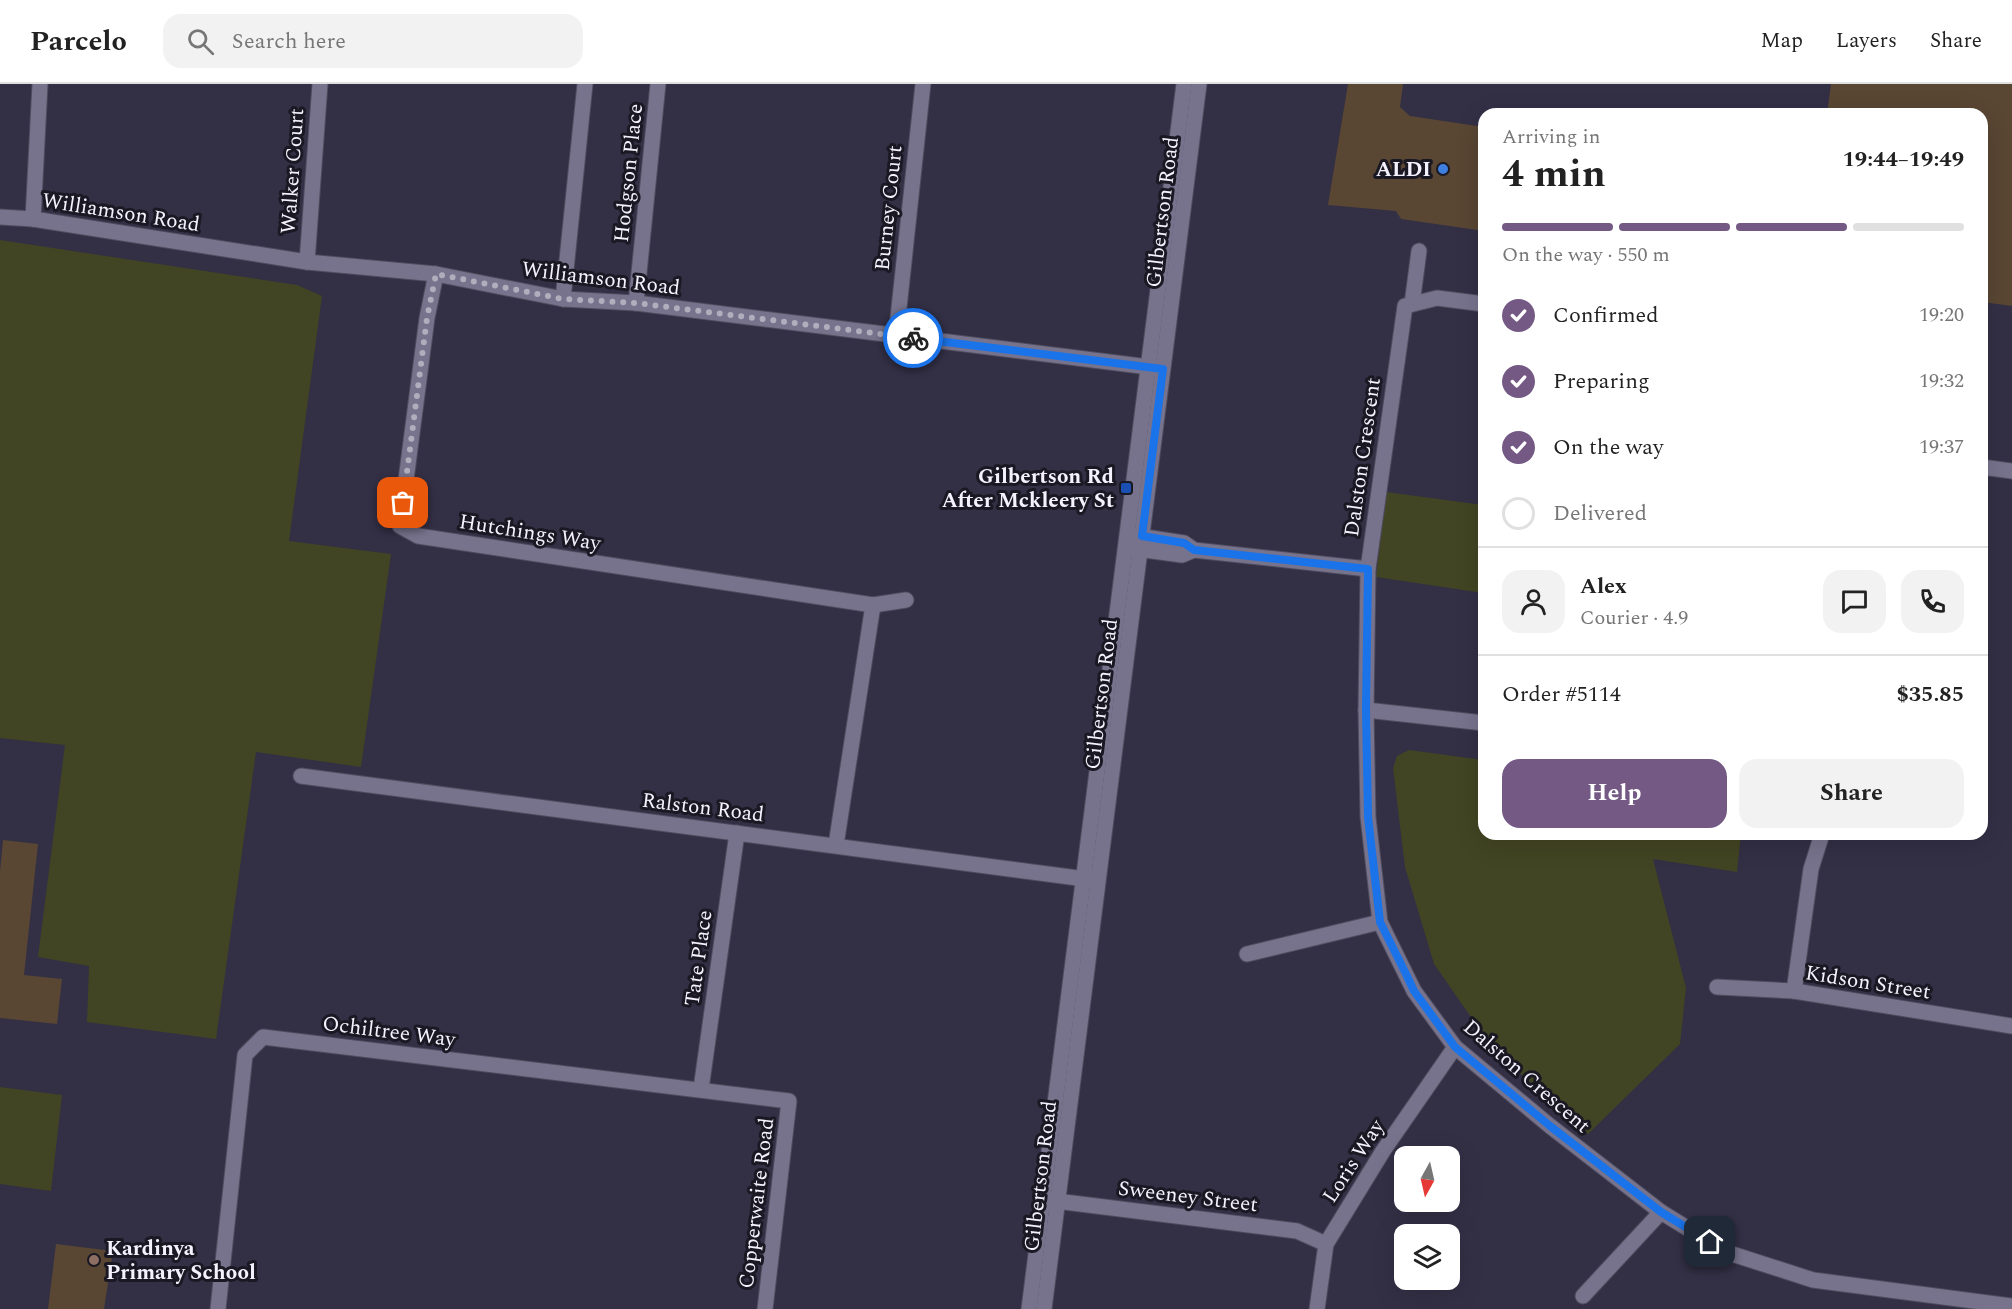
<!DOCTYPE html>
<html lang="en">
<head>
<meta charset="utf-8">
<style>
  :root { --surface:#fff; --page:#f2f2f2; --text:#222; --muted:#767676; --line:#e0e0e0; --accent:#735984 }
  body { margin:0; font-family:Spectral,serif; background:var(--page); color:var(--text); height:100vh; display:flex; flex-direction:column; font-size:22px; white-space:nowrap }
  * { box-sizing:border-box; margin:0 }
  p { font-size:20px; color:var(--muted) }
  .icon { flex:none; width:33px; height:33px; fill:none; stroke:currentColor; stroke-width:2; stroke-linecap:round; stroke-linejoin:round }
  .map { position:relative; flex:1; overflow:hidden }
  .side { position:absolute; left:1478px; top:24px; width:510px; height:732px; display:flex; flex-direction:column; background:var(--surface); border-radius:18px; box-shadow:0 6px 24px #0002 }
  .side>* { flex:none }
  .needle { width:39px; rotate:188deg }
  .buttons { position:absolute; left:1394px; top:1062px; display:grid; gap:12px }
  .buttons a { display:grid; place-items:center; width:66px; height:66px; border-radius:12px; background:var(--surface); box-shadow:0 6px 24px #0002; font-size:30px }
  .pin { position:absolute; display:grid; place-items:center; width:51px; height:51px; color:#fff; margin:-26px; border-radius:12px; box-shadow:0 3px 9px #0006 }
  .courier { position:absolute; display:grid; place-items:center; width:60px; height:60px; margin:-30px; border:4px solid #1a73e8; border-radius:50%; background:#fff; color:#222; box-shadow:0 2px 8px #0007 }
  .head em { font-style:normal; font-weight:700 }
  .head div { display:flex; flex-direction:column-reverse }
  .head { display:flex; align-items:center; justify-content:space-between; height:102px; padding:0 24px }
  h1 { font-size:39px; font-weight:700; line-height:45px }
  .bar { display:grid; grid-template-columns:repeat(4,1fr); gap:9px 6px; align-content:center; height:72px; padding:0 24px }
  .bar i { height:8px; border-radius:4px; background:var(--line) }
  .bar .current { background:var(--accent) }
  .bar p { grid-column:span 4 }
  .line { display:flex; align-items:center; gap:15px; padding:0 24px; border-top:2px solid var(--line) }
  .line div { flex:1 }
  .round { display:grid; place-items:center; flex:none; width:63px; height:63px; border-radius:18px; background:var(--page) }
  ol { padding:0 24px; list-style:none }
  li { display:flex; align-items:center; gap:18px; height:66px }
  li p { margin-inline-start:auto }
  li .icon { padding:6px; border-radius:50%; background:var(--accent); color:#fff; stroke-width:4 }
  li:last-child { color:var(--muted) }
  li i { width:33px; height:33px; border:3px solid var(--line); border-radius:50% }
  .button { display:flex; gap:12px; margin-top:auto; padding:12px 24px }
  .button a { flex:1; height:69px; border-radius:18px; background:var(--accent); color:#fff; font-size:24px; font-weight:700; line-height:69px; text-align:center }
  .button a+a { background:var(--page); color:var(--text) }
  header { display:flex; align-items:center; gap:36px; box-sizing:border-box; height:84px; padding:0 30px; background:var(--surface); border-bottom:2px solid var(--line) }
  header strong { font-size:28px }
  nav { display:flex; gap:33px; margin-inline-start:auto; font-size:21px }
  .search { width:420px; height:54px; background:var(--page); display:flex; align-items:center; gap:15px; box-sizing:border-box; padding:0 21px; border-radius:18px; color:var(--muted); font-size:22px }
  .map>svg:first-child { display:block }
  .green { fill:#424523 }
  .building { fill:#594633 }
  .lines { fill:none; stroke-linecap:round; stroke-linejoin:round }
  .minor-casing { stroke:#4f4c5e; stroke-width:17 }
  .minor { stroke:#77738d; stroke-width:15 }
  .done { stroke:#b0aebd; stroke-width:6; stroke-dasharray:0 10.8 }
  .route { stroke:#1a73e8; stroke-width:8 }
  .shop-dot { fill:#3f7fe0; stroke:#1a1923; stroke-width:2 }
  .transit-dot { fill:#1a4fb4; stroke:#1a1923; stroke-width:2 }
  .education-dot { fill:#8d6e63; stroke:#1a1923; stroke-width:2 }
  .labels { text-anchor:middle; stroke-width:6; stroke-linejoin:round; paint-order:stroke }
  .poi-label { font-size:21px; font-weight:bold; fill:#f4f2fe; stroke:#1a1923; text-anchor:end }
  .street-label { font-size:21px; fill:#f4f2fe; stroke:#1a1923 }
</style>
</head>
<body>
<header>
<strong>Parcelo</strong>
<div class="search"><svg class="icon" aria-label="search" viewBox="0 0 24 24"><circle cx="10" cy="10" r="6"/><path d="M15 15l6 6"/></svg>Search here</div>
<nav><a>Map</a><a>Layers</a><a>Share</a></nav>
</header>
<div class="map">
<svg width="2012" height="1225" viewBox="0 0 2012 1225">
  <rect width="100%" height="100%" fill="#332f45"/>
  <g class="green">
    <path d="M0 156 297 201 322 212 289 457 391 470 361 683 256 668 216 955 87 938 89 882 38 873 65 661 0 654Z"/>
    <path d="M1386 408 1483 421V509L1376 493Z"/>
    <path d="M1409 666 1483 676 1484 750H1741L1737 788 1653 775 1686 904 1680 960 1588 1050 1494 966 1434 880 1405 783 1393 684 1397 672Z"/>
    <path d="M0 1003 62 1011 51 1107 0 1100Z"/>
  </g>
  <g class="building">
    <path d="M1348 0H1403L1400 23 1410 32 1484 43V147L1401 135 1396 127 1328 121Z"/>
    <path d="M1831 0H2012V222L1982 218V30H1827Z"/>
    <path d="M3 756 38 760 24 891 62 895 57 940 0 934V787Z"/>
    <path d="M56 1160 113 1167 104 1225H48Z"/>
  </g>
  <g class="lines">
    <defs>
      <g id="minor">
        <path d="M0 133 33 135 307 178 436 190 563 215 636 219 1157 284"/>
        <path d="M33 135 40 0"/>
        <path d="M307 178 320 0"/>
        <path d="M436 190 427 234 400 442 418 452 873 521 906 516"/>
        <path d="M563 215 585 0"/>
        <path d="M636 219 658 0"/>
        <path d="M1412 220 1419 167"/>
        <path d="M1484 220 1437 214 1405 222 1368 485 1366 626 1368 733 1380 838 1414 907 1455 963 1550 1042 1661 1128 1726 1168 1813 1196 2012 1222"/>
        <path d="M896 252 923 0"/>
        <path d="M1982 383 2012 387"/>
        <path d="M1132 451 1184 459 1194 466 1368 485"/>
        <path d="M1130 464 1182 471 1194 466"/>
        <path d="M1366 626 1484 639"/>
        <path d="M301 692 1093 796"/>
        <path d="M836 761 873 521"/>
        <path d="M1247 870 1380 838"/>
        <path d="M1717 903 1794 907 2012 942"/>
        <path d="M1794 907 1811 785 1822 750"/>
        <path d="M701 1005 737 749"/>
        <path d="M1048 1116 1297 1147 1326 1160"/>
        <path d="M1583 1212 1661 1128"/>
        <path d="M218 1225 245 971 263 953 789 1017 765 1225"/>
        <path d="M1029 1225 1184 0"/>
        <path d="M1044 1225 1199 0"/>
        <path d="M1317 1225 1326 1160 1383 1067 1455 963"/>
      </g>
    </defs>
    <use href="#minor" class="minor-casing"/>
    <use href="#minor" class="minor"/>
  </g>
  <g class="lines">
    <path class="done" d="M403 419 427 234 436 190 563 215 636 219 913 254"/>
    <path class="route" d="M913 254 1163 285 1142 452 1184 459 1194 466 1368 485 1366 626 1368 733 1380 838 1406 890 1414 907 1455 963 1550 1042 1661 1128 1710 1158"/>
  </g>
  <circle class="shop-dot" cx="1443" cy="85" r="6"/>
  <rect class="transit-dot" x="1120" y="398" width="12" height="12" rx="3"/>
  <circle class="education-dot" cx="94" cy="1176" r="6"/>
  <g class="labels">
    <g class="poi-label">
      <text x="1431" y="92">ALDI</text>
      <text x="1114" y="399">Gilbertson Rd<tspan x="1114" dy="24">After Mckleery St</tspan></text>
      <text x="106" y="1171" text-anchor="start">Kardinya<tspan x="106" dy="24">Primary School</tspan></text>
    </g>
    <g class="street-label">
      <text transform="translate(292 87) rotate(-86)" y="7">Walker Court</text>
      <text transform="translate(628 89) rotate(-84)" y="7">Hodgson Place</text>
      <text transform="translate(888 124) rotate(-84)" y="7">Burney Court</text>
      <text transform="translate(121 128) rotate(9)" y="7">Williamson Road</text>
      <text transform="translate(1162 128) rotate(-83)" y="7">Gilbertson Road</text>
      <text transform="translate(601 194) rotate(7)" y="7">Williamson Road</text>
      <text transform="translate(1362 373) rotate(-82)" y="7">Dalston Crescent</text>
      <text transform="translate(530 448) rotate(9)" y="7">Hutchings Way</text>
      <text transform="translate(1101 610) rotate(-83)" y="7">Gilbertson Road</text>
      <text transform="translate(703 723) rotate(7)" y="7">Ralston Road</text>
      <text transform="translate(698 874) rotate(-82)" y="7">Tate Place</text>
      <text transform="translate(1868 898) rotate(9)" y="7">Kidson Street</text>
      <text transform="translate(389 947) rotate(7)" y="7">Ochiltree Way</text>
      <text transform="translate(1527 992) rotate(41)" y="7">Dalston Crescent</text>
      <text transform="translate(1353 1077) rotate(-57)" y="7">Loris Way</text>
      <text transform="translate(1040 1092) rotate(-83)" y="7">Gilbertson Road</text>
      <text transform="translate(1188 1112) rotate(7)" y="7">Sweeney Street</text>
      <text transform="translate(756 1119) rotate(-83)" y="7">Copperwaite Road</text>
    </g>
  </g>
</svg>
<div class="buttons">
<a><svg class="needle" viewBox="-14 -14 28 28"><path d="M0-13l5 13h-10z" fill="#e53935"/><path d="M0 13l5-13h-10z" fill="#767676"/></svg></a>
<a><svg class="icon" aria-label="layers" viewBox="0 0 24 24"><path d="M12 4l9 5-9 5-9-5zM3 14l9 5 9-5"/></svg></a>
</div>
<div class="pin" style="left:403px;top:419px;background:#ea580c"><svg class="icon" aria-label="bag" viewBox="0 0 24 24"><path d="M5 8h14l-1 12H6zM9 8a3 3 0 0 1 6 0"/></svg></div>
<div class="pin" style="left:1710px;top:1158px;background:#1f2937"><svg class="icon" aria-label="home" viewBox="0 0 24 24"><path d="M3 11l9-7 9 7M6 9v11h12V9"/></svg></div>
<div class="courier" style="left:913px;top:254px"><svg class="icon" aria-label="bike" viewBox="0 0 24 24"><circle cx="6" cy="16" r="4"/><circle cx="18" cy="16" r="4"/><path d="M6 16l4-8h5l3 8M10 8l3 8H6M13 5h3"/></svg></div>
<section class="side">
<div class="head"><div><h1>4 min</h1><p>Arriving in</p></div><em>19:44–19:49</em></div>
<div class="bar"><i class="current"></i><i class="current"></i><i class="current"></i><i></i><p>On the way · 550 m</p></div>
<ol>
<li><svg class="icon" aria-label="check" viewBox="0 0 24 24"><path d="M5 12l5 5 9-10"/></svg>Confirmed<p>19:20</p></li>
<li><svg class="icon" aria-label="check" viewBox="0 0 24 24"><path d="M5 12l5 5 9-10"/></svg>Preparing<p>19:32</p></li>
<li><svg class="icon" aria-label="check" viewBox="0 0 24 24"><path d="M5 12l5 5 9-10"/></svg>On the way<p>19:37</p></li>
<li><i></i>Delivered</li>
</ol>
<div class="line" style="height:108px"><a class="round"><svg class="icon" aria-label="person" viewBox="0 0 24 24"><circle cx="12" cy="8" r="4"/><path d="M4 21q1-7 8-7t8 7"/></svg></a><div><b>Alex</b><p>Courier · 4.9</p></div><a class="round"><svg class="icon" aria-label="chat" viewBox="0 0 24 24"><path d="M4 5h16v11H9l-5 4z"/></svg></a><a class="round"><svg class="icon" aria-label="phone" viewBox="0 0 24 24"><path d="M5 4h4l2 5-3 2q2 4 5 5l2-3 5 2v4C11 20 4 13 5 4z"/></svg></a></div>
<div class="line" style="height:78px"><div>Order #5114</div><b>$35.85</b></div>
<div class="button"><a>Help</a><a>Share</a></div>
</section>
</div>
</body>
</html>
